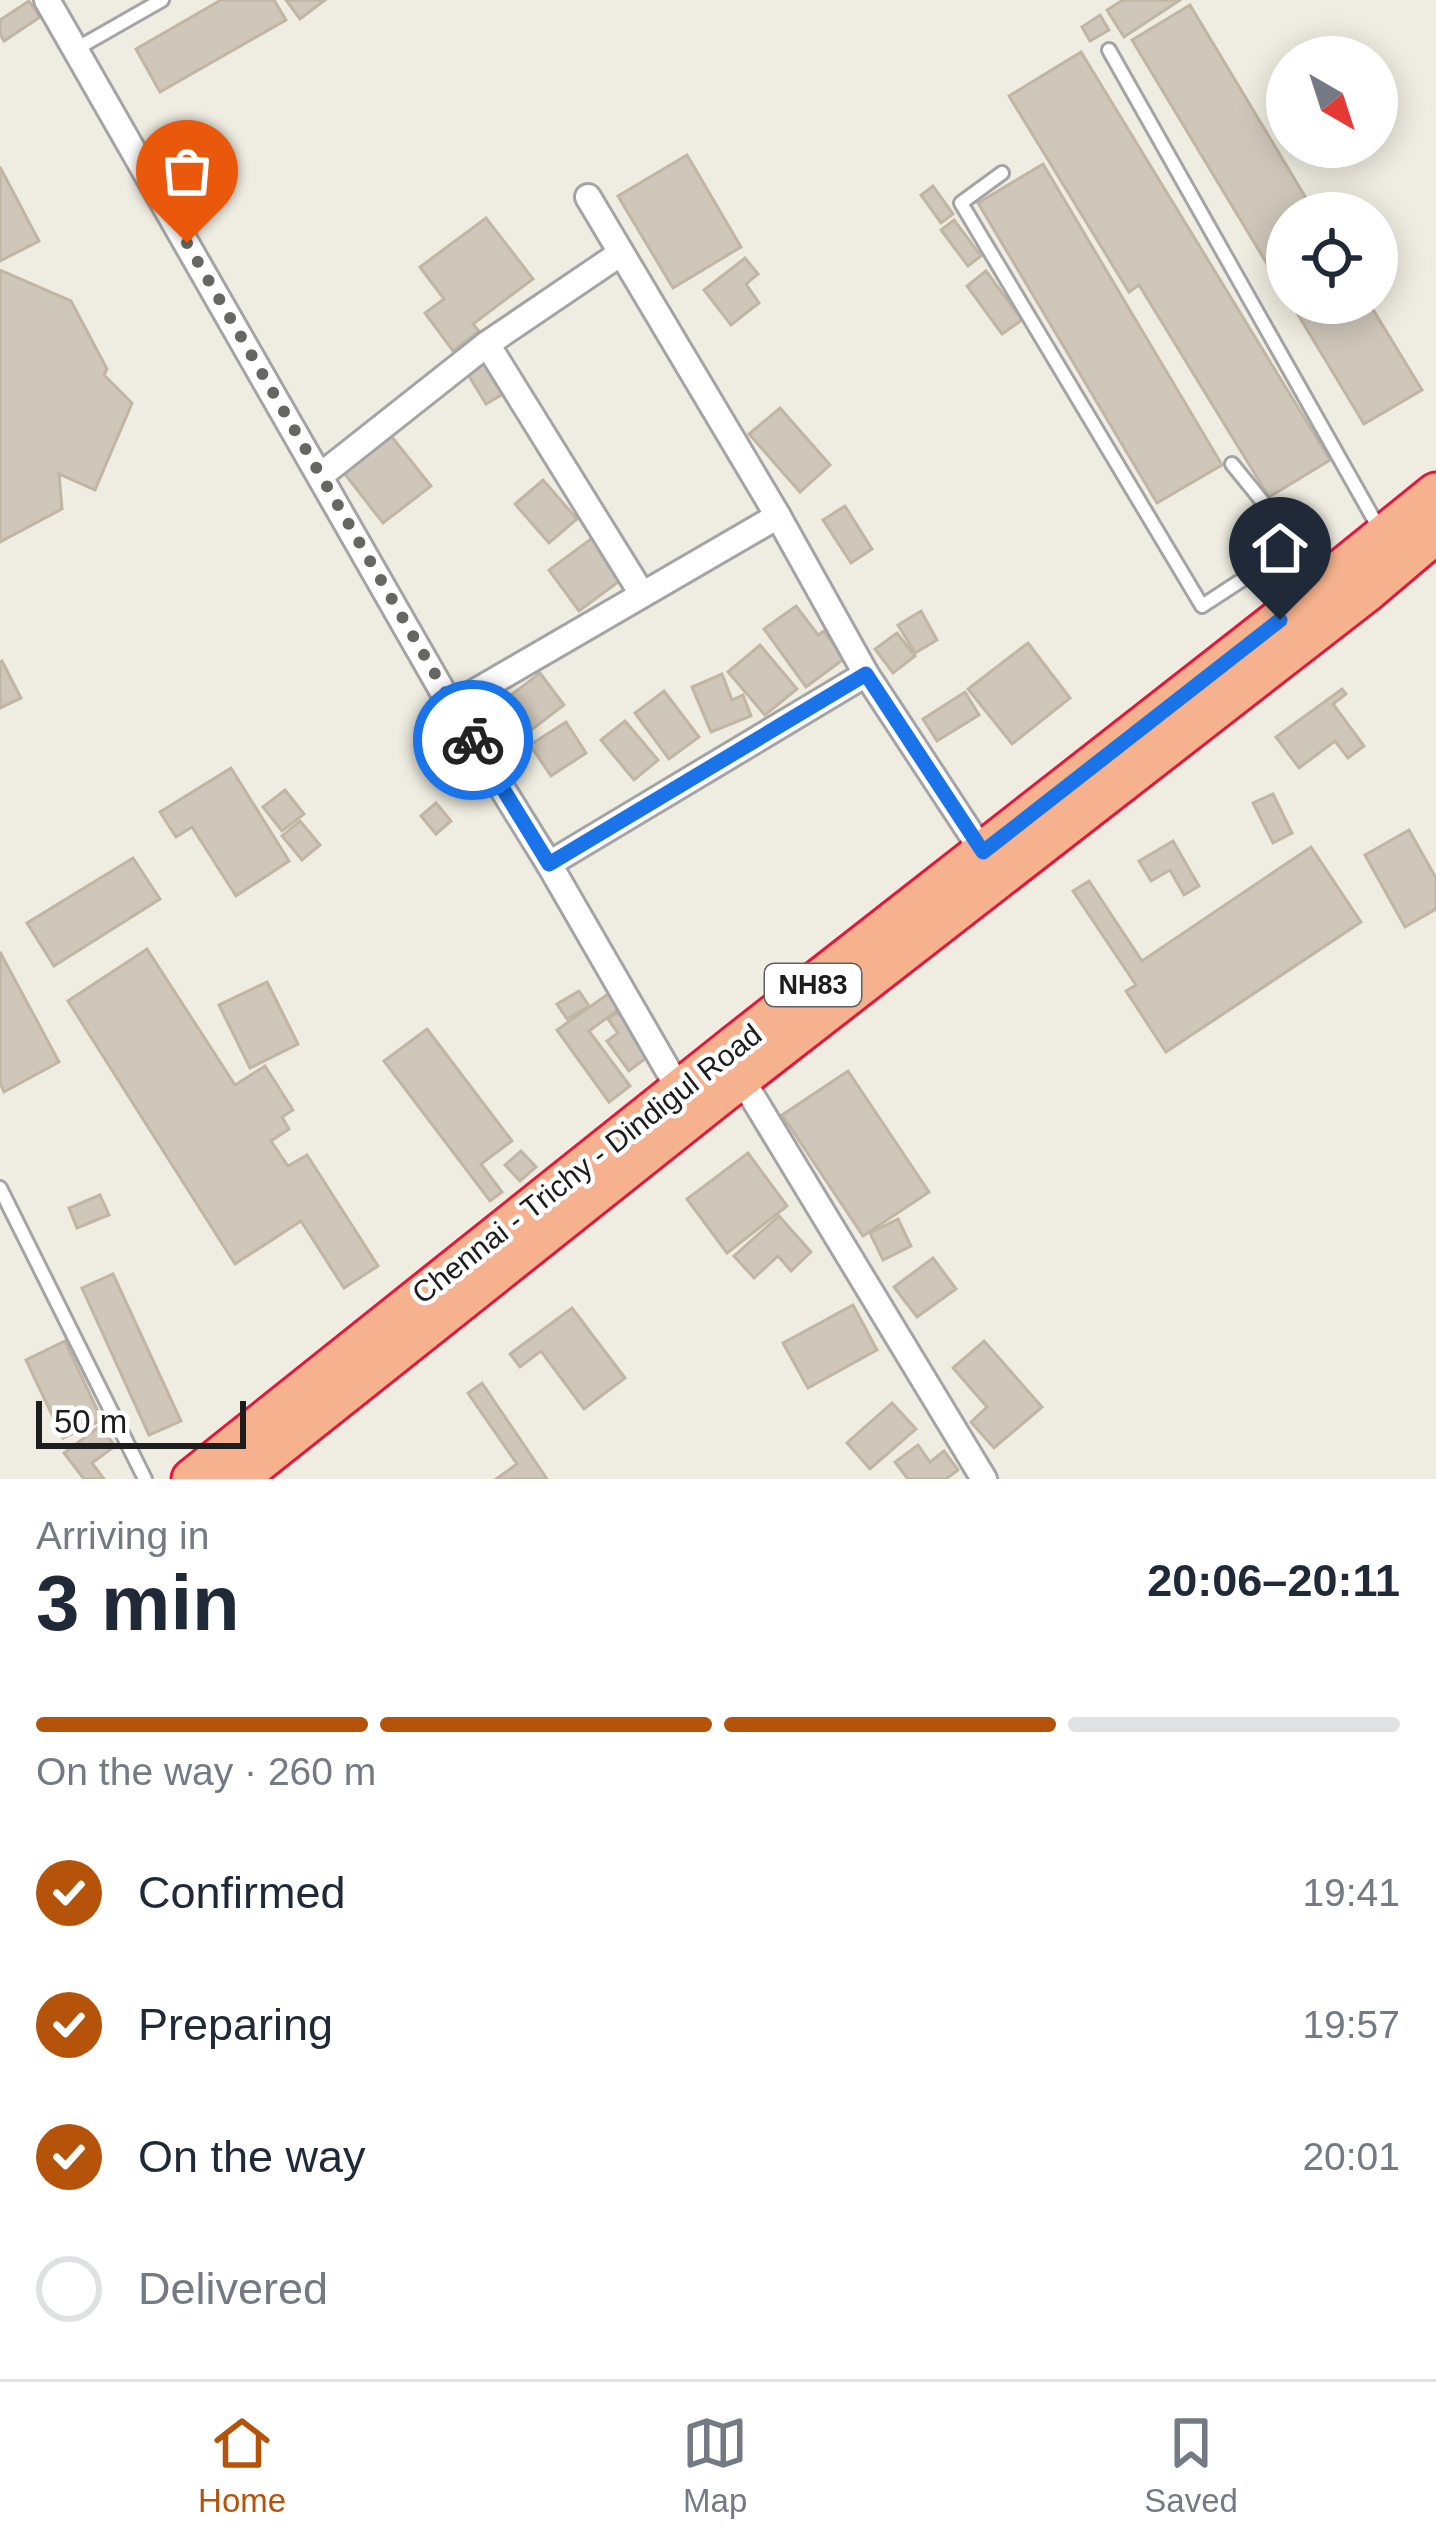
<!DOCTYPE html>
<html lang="en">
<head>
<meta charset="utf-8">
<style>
  :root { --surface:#fff; --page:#f6f6f7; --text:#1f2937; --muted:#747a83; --line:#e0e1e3; --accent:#b45309 }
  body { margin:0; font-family:Arial,sans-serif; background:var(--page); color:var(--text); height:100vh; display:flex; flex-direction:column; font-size:45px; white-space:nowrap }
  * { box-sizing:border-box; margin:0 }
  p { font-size:39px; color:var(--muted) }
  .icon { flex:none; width:66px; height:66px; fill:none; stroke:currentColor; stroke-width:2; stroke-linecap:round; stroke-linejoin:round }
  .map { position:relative; height:1479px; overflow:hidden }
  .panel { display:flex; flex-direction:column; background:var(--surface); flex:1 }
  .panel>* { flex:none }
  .needle { width:78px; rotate:141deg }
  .buttons { position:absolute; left:1266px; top:36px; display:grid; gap:24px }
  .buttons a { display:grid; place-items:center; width:132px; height:132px; border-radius:50%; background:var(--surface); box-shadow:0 6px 30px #0003; font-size:60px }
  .scale { position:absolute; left:36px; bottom:30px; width:210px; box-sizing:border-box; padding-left:12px; border:6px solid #1d1d1d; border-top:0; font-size:33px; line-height:42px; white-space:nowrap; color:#1d1d1d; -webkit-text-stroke:9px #fff; paint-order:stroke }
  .pin { position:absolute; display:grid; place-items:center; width:102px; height:102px; color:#fff; margin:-123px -51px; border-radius:50% 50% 50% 0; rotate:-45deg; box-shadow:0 0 12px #0007 }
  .pin .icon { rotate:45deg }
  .courier { position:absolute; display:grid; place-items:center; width:120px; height:120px; margin:-60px; border:9px solid #1a73e8; border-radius:50%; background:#fff; color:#222; box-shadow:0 3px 15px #0007 }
  .head em { font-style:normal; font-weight:800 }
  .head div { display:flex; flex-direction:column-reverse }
  .head { display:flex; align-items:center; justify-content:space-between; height:204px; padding:0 36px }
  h1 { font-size:78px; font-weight:800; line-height:90px }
  .bar { display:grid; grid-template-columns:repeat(4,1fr); gap:18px 12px; align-content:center; height:144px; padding:0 36px }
  .bar i { height:15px; border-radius:9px; background:var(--line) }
  .bar .current { background:var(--accent) }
  .bar p { grid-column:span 4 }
  ol { padding:0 36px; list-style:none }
  li { display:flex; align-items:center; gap:36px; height:132px }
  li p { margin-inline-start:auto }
  li .icon { padding:12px; border-radius:50%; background:var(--accent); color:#fff; stroke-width:4 }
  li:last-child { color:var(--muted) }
  li i { width:66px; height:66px; border:6px solid var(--line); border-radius:50% }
  .tabs { display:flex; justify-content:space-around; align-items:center; height:168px; border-top:3px solid var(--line); background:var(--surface); font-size:33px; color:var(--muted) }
  .tabs a { display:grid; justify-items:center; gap:6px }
  .tabs .current { color:var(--accent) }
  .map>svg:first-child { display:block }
  .building { fill:#cfc7ba; stroke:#c1b5a3; stroke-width:3 }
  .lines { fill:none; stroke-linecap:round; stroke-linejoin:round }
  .service-casing { stroke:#a4a4a4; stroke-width:18 }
  .minor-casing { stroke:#a4a4a4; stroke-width:30 }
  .trunk-casing { stroke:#e5163b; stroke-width:45 }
  .service { stroke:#fff; stroke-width:12 }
  .minor { stroke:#fff; stroke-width:24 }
  .trunk { stroke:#f6b28e; stroke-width:39 }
  .done { stroke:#666662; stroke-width:12; stroke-dasharray:0 21.6 }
  .route { stroke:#1a73e8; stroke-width:15 }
  .labels { text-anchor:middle; stroke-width:9; stroke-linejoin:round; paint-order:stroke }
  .shield { fill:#fff; stroke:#616161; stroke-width:3 }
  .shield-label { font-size:27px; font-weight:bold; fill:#1d1d1d }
  .street-label { font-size:30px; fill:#1d1d1d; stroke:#fff }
</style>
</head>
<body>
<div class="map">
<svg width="1436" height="1479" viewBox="0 0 1436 1479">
  <rect width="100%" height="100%" fill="#efede1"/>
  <g class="building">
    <path d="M221 0H274L286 20 160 92 136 49Z"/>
    <path d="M286 0H325L300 19Z"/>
    <path d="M1123 0H1180L1124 37 1107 10Z"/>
    <path d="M29 1 40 17 4 41 0 34V20Z"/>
    <path d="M1190 5 1315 213H1287V297L1132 40Z"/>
    <path d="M1100 15 1109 30 1090 41 1082 27Z"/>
    <path d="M1081 52 1330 460 1269 497 1139 285 1129 292 1009 96Z"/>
    <path d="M687 155 741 247 673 288 618 196Z"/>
    <path d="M1043 164 1222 465 1157 503 978 203Z"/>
    <path d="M0 167 39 241 0 261Z"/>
    <path d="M933 186 953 214 941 223 921 195Z"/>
    <path d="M486 218 533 279 473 324 479 331 453 351 425 313 444 299 420 267Z"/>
    <path d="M954 220 981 256 968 266 941 230Z"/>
    <path d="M745 258 758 274 746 284 759 303 731 325 704 290Z"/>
    <path d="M0 270 71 301 107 369 104 375 132 403 95 490 59 474 62 509 0 542Z"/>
    <path d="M986 271 1022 320 1002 334 967 286Z"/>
    <path d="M1291 303H1369L1422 390 1364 424Z"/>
    <path d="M486 361 505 393 486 404 467 373Z"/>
    <path d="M780 408 830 465 800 492 749 434Z"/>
    <path d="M388 432 431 486 383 523 341 469Z"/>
    <path d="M543 480 577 519 549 543 515 504Z"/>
    <path d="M845 506 872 549 851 563 823 520Z"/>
    <path d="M595 536 625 577 579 611 549 570Z"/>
    <path d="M796 606 818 635 824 631 844 659 806 687 764 629Z"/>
    <path d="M921 611 937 640 915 653 898 625Z"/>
    <path d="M897 633 915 656 893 673 875 649Z"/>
    <path d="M1028 643 1070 698 1012 744 968 689Z"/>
    <path d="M760 645 797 689 765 715 728 672Z"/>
    <path d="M2 661 21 698 0 708V662Z"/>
    <path d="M540 673 564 705 530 731 506 699Z"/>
    <path d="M722 674 732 700 743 695 751 716 711 732 692 687Z"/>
    <path d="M1342 689 1346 694 1333 704 1364 746 1348 758 1335 741 1299 768 1276 737Z"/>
    <path d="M664 691 699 737 669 759 635 713Z"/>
    <path d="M965 692 979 715 937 741 923 719Z"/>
    <path d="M625 721 658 760 634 780 601 740Z"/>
    <path d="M566 722 586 753 551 776 530 745Z"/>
    <path d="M231 768 289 861 236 896 192 827 176 837 160 812Z"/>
    <path d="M285 790 304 814 282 831 263 807Z"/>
    <path d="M1273 794 1292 833 1273 843 1253 803Z"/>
    <path d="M436 803 451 821 436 834 421 816Z"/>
    <path d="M300 821 320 845 302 860 282 836Z"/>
    <path d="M1409 830 1436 878V909L1405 927 1365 855Z"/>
    <path d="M1173 841 1199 886 1184 895 1170 870 1151 881 1139 861Z"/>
    <path d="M1311 847 1361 922 1166 1052 1126 991 1136 985 1073 891 1089 881 1142 961Z"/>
    <path d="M133 858 160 899 54 966 27 923Z"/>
    <path d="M147 949 235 1085 265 1066 293 1110 282 1117 289 1129 271 1141 288 1166 307 1155 378 1266 344 1288 301 1221 235 1264 68 1001Z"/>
    <path d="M0 952 59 1062 4 1092 0 1083Z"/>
    <path d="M267 982 298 1044 250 1068 219 1005Z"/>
    <path d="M579 991 589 1006 567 1019 557 1004Z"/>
    <path d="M608 994 619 1009 589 1031 630 1086 609 1102 557 1030Z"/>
    <path d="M618 1012 650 1055 629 1071 607 1041 618 1033 608 1019Z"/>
    <path d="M427 1029 512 1141 481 1164 502 1192 490 1201 384 1061Z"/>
    <path d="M848 1071 929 1192 863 1236 782 1115Z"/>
    <path d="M521 1151 536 1167 520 1181 505 1165Z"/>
    <path d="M748 1153 787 1206 727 1253 687 1199Z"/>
    <path d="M100 1195 109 1215 77 1228 69 1208Z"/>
    <path d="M779 1216 811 1252 791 1271 778 1256 754 1278 734 1256Z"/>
    <path d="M898 1219 911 1246 883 1260 870 1233Z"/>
    <path d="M933 1258 956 1289 917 1317 894 1287Z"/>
    <path d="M113 1274 181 1421 149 1435 82 1288Z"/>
    <path d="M853 1305 877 1350 808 1388 783 1343Z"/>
    <path d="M572 1308 625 1378 584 1409 541 1351 520 1367 510 1354Z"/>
    <path d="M65 1341 102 1420 63 1438 26 1360Z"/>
    <path d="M984 1341 1042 1407 994 1448 971 1422 987 1407 953 1368Z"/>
    <path d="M482 1383 547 1479H496L517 1464 468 1393Z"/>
    <path d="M892 1403 916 1429 870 1469 847 1443Z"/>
    <path d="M100 1426 115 1446 92 1463 104 1479H84L64 1453Z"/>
    <path d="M918 1445 930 1462 944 1451 958 1470 946 1479H908L895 1462Z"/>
  </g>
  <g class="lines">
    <defs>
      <g id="service">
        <path d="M76 49 162 0"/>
        <path d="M1109 50 1380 530"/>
        <path d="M1002 173 961 203 1202 606 1297 544"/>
        <path d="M1232 464 1323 576"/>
        <path d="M0 1188 145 1479"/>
      </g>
      <g id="minor">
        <path d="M47 0 451 706 549 864 680 1091"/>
        <path d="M588 197 778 516 866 674 983 852"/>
        <path d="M487 344 642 594"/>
        <path d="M320 476 487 344 621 253"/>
        <path d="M451 706 778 516"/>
        <path d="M549 864 866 674"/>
        <path d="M741 1078 984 1479"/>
      </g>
      <g id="trunk">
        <path d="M192 1479 737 1044 1280 619 1436 493"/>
        <path d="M237 1479 722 1093 1365 593 1436 533"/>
      </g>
    </defs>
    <use href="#service" class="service-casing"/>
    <use href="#minor" class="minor-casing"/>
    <use href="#trunk" class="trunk-casing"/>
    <use href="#service" class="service"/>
    <use href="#minor" class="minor"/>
    <use href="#trunk" class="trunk"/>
  </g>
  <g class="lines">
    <path class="done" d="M187 243 473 740"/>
    <path class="route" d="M473 740 549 864 866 674 983 852 1280 620"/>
  </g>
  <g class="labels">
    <rect class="shield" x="765" y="964" width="96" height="42" rx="9"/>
    <g class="shield-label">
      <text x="813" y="994">NH83</text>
    </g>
    <g class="street-label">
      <text transform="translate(587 1164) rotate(-38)" y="10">Chennai - Trichy - Dindigul Road</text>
    </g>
  </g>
</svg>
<div class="buttons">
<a><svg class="needle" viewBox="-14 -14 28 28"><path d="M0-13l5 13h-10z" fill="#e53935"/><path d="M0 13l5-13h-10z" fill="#747a83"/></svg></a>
<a><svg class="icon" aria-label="locate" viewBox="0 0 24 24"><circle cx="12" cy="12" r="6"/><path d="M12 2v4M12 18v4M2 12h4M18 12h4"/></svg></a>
</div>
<div class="scale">50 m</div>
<div class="pin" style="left:187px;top:243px;background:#ea580c"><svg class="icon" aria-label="bag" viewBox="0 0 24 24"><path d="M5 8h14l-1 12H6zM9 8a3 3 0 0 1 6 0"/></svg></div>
<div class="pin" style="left:1280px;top:620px;background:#1f2937"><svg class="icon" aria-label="home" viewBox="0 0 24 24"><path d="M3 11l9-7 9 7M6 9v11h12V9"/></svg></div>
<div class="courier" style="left:473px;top:740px"><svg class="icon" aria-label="bike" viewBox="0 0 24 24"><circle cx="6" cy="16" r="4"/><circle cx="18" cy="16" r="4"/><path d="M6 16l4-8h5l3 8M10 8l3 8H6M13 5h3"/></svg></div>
</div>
<section class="panel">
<div class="head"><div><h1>3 min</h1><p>Arriving in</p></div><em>20:06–20:11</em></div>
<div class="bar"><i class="current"></i><i class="current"></i><i class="current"></i><i></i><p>On the way · 260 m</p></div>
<ol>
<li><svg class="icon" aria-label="check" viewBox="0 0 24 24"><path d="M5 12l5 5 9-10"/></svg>Confirmed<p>19:41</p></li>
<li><svg class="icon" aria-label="check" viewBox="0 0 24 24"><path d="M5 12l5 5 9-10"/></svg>Preparing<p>19:57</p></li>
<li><svg class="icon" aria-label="check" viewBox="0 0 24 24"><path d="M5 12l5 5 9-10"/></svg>On the way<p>20:01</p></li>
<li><i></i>Delivered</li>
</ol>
</section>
<nav class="tabs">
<a class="current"><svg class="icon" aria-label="home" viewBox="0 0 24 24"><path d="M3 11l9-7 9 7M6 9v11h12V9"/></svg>Home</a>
<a><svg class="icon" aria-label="map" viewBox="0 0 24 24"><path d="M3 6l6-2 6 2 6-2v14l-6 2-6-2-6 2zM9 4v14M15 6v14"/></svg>Map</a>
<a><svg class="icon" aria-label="saved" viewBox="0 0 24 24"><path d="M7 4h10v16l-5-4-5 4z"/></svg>Saved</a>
</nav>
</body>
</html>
